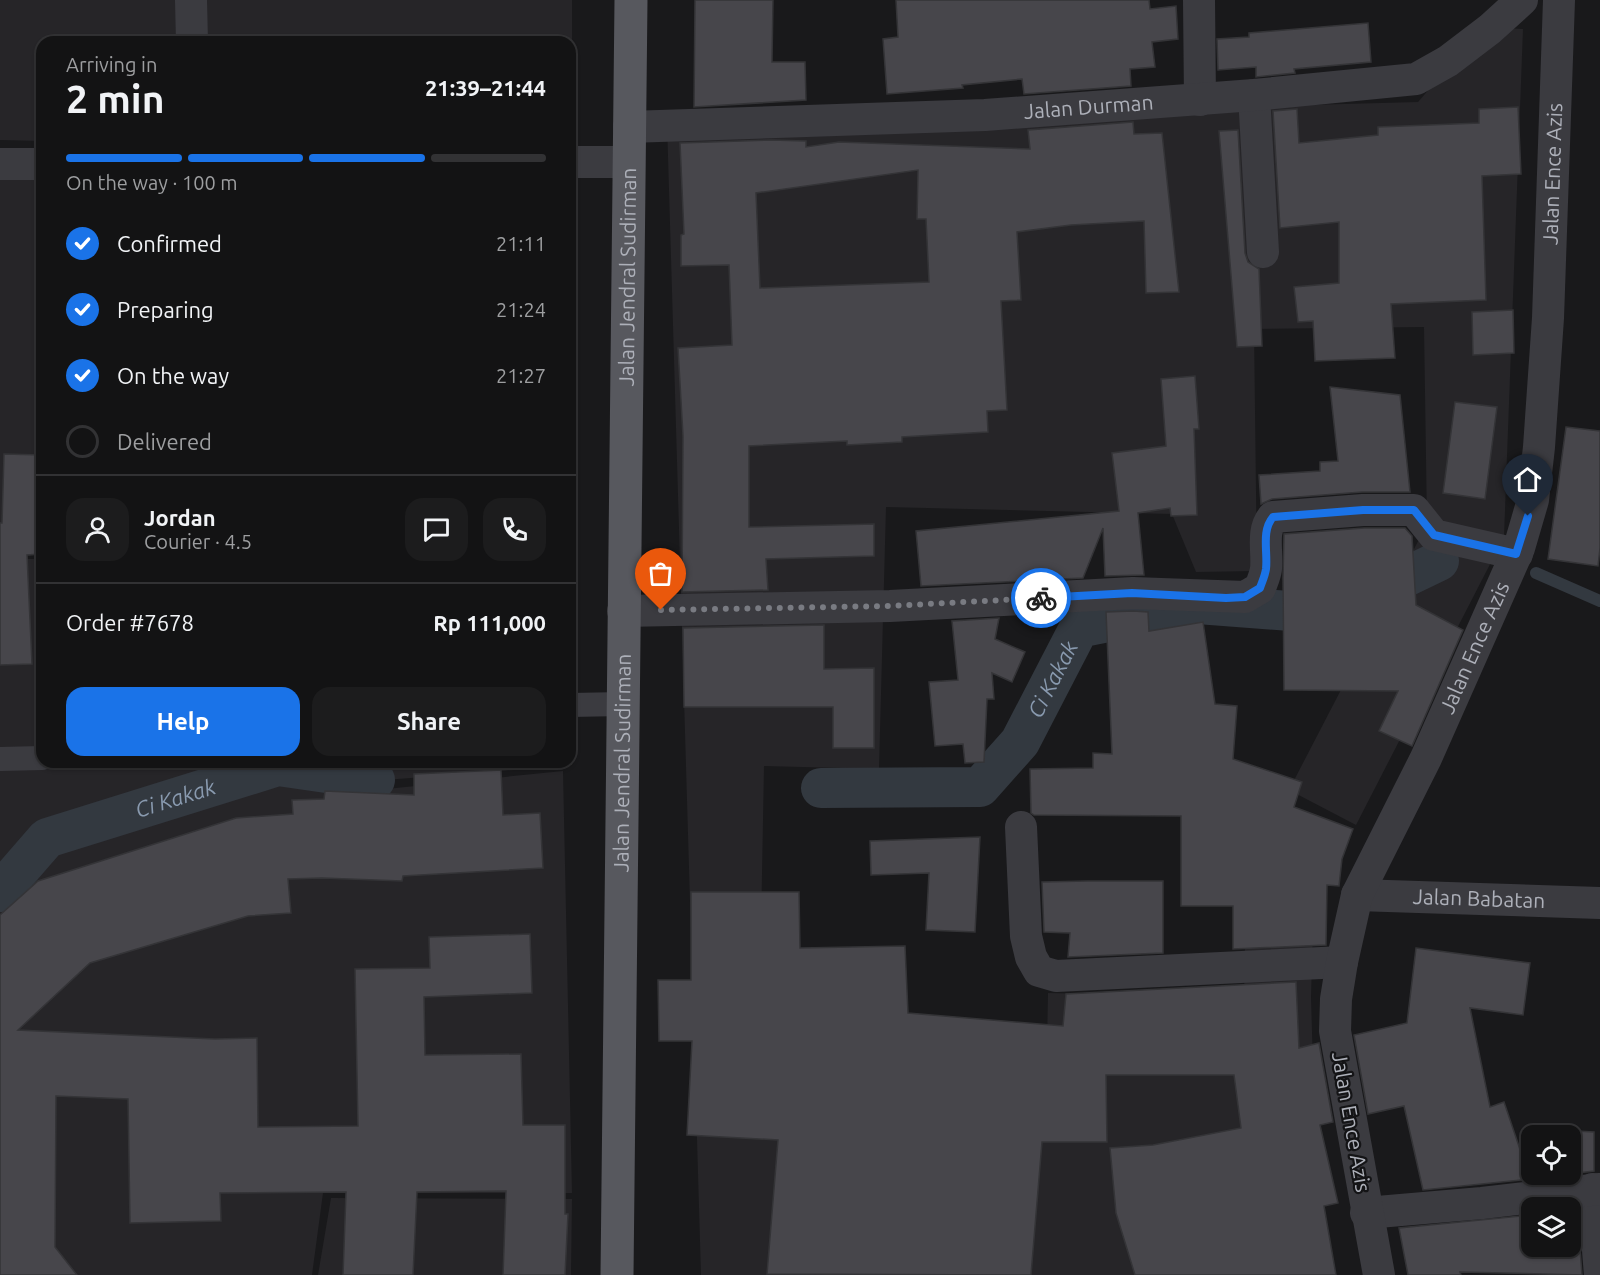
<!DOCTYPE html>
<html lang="en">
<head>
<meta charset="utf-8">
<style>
  :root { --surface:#131314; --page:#1c1c1d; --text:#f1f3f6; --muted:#9d9ea0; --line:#323234; --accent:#1a73e8 }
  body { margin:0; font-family:Ubuntu,sans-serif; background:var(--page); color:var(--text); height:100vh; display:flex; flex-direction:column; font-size:22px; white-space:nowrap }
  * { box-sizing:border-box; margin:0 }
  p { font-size:20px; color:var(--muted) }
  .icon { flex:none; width:33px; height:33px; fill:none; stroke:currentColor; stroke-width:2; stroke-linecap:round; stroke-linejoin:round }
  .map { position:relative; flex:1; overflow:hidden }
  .drawer { position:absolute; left:36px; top:36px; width:540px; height:732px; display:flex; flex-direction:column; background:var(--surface); border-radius:18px; box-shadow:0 2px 4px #0004,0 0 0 2px var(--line) }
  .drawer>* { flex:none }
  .buttons { position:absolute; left:1521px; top:1125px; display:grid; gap:12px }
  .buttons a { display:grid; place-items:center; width:60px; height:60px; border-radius:12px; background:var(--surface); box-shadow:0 2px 4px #0004,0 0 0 2px var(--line); font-size:30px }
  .pin { position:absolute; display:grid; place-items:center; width:51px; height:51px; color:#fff; margin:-62px -26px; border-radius:50% 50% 50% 0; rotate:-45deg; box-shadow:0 0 6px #0007 }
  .pin .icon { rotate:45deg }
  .courier { position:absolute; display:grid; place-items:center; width:60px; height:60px; margin:-30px; border:4px solid #1a73e8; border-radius:50%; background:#fff; color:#222; box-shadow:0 2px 8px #0007 }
  .head em { font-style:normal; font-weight:700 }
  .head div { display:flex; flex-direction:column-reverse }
  .head { display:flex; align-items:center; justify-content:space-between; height:102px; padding:0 30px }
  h1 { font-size:39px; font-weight:700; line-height:45px }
  .bar { display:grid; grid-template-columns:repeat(4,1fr); gap:9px 6px; align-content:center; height:72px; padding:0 30px }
  .bar i { height:8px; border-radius:4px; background:var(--line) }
  .bar .selected { background:var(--accent) }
  .bar p { grid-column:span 4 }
  .line { display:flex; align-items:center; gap:15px; padding:0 30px; border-top:2px solid var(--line) }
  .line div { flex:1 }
  .round { display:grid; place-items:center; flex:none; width:63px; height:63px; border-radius:18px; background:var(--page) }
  ol { padding:0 30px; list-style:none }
  li { display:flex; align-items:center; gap:18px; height:66px }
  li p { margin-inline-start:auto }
  li .icon { padding:6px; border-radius:50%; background:var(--accent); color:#fff; stroke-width:4 }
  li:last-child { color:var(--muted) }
  li i { width:33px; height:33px; border:3px solid var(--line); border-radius:50% }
  .cta { display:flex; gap:12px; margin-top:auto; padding:12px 30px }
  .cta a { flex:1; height:69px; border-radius:18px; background:var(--accent); color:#fff; font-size:24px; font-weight:700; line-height:69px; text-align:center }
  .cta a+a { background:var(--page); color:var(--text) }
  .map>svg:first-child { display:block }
  .built { fill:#262528 }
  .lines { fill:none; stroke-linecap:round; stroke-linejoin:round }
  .stream { stroke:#333940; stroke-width:12 }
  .canal { stroke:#333940; stroke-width:40 }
  .building { fill:#47464b; stroke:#343437; stroke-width:1.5; fill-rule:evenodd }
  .pedestrian { stroke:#3b3b40; stroke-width:24 }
  .minor { stroke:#3b3b40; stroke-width:32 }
  .primary { stroke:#57585e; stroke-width:33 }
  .done { stroke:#797b82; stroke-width:6; stroke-dasharray:0 10.8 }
  .route { stroke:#1a73e8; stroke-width:8 }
  .labels { text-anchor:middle; stroke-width:4.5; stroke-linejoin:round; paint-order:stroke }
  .street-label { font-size:21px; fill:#adb0b9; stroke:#141416 }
  .water-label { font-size:22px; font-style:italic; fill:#899aaf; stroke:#141416 }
</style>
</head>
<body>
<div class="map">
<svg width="1600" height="1275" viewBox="0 0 1600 1275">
  <rect width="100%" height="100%" fill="#19191b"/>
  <g class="built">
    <path d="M0 0H572V148H570V42H42V141L0 140Z"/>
    <path d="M1483 27 1523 29 1504 537 1356 825 1289 790 1427 524 1424 327 1254 329 1257 571 1196 572 1172 514 886 507 879 769 764 766 759 1038 1047 1045 1048 993 1244 997 1246 893 1314 895 1311 997 1319 1275H701L667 122 1418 102Z"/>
    <path d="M0 179 42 180V555L0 556Z"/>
    <path d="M570 182H578L573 543H570Z"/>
    <path d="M21 559H42V762H221L0 866V565Z"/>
    <path d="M289 762H565V766L372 781Z"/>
    <path d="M253 763 366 791 563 771 572 1193H323L312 1275H0V881Z"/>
    <path d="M331 1198 572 1199 571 1275H318Z"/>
  </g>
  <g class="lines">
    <path class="stream" d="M1536 573 1600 601"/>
    <g class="canal">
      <path id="s1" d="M821 788 980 787 1020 742 1079 628 1198 604 1329 614 1439 561"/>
      <path id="s2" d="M0 892 47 838 278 766 375 780"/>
    </g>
  </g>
  <g class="building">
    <path d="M695 0H773L772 62H805L806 100 694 107Z"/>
    <path d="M896 0H1149L1150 9 1176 6 1178 39 1152 42 1155 67 1130 69 1131 86 1024 94 1022 79 962 85 963 88 887 94 883 39 898 37Z"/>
    <path d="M1368 23 1371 62 1294 69 1295 73 1256 77V67L1218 70 1217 39 1249 37V33Z"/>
    <path d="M1518 107 1521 174 1482 176 1486 300 1391 304 1395 358 1315 361 1313 321 1298 322 1294 287 1339 283V222L1280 228 1273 111 1297 109 1299 143 1378 135V127L1479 123V109Z"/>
    <path d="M1133 122 1134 134 1162 133 1179 292 1146 293 1144 221 1071 225 1017 232 1021 300 1001 301 1007 410 987 411 988 432 902 437V442L847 445V441L749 446V527L874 524V556L766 559 768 590 682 592 683 436 678 348 732 345 729 265 681 266V235L684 234 680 143 771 140 806 141V147L839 142 1030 149 1028 130ZM918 170 917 219H926L929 282 760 288 756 193Z"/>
    <path d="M1238 130 1245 253 1248 262 1259 269 1262 346 1237 347 1219 131Z"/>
    <path d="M1513 310 1514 353 1473 355 1472 312Z"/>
    <path d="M1195 376 1199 429H1194L1197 515 1171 516 1170 508 1138 513 1144 575 1105 576 1103 528 1083 578 921 586 916 531 1119 511 1112 453 1166 446 1161 379Z"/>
    <path d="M1330 387 1400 395 1410 492H1362L1272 499 1261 504 1259 475 1320 471V462L1338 461Z"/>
    <path d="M1455 402 1497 407 1485 499 1443 493Z"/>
    <path d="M1566 427 1600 431V548L1598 566 1548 559Z"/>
    <path d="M4 454 42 455V554L27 555 32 664 0 665V523H2Z"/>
    <path d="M1364 528H1405L1412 536 1416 605 1463 630 1412 746 1379 731 1398 691 1284 690 1283 578 1284 534Z"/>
    <path d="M1133 611 1148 612 1149 631 1203 622 1215 704 1237 706 1233 759 1302 782 1294 807 1353 829 1342 859 1339 886 1327 885 1326 945 1233 949V906H1181V816L1034 815 1031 813 1030 769 1093 768V753L1112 754 1106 612Z"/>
    <path d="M999 618 995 639 1025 652 1012 682 992 673 994 699H987L984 762 965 763 963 744 935 746 929 682 958 680 952 621Z"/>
    <path d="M824 625V669L874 668V748H833V707H684L683 628Z"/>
    <path d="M501 770 503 815 540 813 543 868 403 876 402 881 322 878 288 879 291 913 248 916 90 963 18 1030 215 1039 257 1038 258 1127 358 1126 355 969 430 968 429 937 530 934 532 993 424 997 425 1055 521 1054 523 1125H565V1214H568L565 1275H503L506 1191 417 1192 413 1275H343L346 1192 220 1193 221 1221 130 1223 128 1099 56 1096 55 1247 77 1275H0V915L38 881 236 818 293 814 292 800 324 799 325 791 414 795V774Z"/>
    <path d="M980 837 975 932 926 930 929 873 871 875 870 841Z"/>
    <path d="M1087 881H1163V953L1068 957 1070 933 1044 932 1042 882Z"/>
    <path d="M691 892H799L800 948 905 946 908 1013 1063 1026 1066 994 1296 982 1299 1048 1319 1043 1333 1122 1320 1125 1338 1203 1324 1206 1336 1275H1135L1116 1213 1110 1148 1153 1145 1241 1128 1234 1075H1106L1107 1142H1042L1031 1275 767 1274 778 1140 687 1135 692 1041H659L658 980H691Z"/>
    <path d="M1416 948 1530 963 1523 1015 1470 1008 1490 1107 1504 1102 1530 1179 1423 1190 1404 1106 1368 1114 1354 1035 1407 1023Z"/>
    <path d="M1576 1131 1594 1132V1171L1570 1174Z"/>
    <path d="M1577 1210 1582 1275 1460 1272 1461 1275H1408L1399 1228 1532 1215V1246H1552L1556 1259 1558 1246H1570V1211Z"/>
  </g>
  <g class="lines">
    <g class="pedestrian">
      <path d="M570 705 623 704"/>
      <path d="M0 759 42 758"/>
    </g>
    <g class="minor">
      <path d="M191 0 192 42"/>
      <path d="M1199 0 1200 100"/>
      <path d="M1254 95 1263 252"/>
      <path id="s3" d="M629 127 985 115 1254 95 1416 79 1448 61 1490 29 1522 0"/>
      <path d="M570 162H628"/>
      <path d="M0 164H42"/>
      <path d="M623 611 890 606 1133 593 1245 597 1260 588C1262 582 1265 576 1266 569 1268 552 1261 531 1273 517L1363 510H1414L1434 535 1517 554"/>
      <path d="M1021 827 1026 936 1031 957 1039 971 1056 976 1342 962"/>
      <path id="s4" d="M1357 895 1600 903"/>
      <path d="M1593 1189 1600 1275"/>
      <path d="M1366 1213 1482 1203 1600 1189"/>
      <path id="s5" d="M1379 1275 1335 1031 1336 999 1342 962 1357 895 1426 758 1519 548 1533 500 1539 447 1548 318 1559 0"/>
    </g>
    <path class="primary" id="s6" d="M617 1275 631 0"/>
  </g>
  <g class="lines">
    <path class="done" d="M661 610 890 606 1041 598"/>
    <path class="route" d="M1041 598 1132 593 1226 598 1245 597 1260 588C1262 582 1265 576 1266 569 1268 552 1261 531 1273 517L1363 510H1414L1434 535 1516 554 1528 516"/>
  </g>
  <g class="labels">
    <g class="street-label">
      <text dy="7" stroke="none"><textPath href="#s3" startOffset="460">Jalan Durman</textPath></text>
      <text dy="7" stroke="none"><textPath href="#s5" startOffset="1146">Jalan Ence Azis</textPath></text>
      <text dy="7" stroke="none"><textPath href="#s6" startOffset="998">Jalan Jendral Sudirman</textPath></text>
      <text dy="7" stroke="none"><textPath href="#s5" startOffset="660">Jalan Ence Azis</textPath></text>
      <text dy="7" stroke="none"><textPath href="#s6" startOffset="512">Jalan Jendral Sudirman</textPath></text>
      <text dy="7" stroke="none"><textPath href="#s4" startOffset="122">Jalan Babatan</textPath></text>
      <text transform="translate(1351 1122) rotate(80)" y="7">Jalan Ence Azis</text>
    </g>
    <g class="water-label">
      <text dy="8" stroke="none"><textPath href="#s1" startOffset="290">Ci Kakak</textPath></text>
      <text dy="8" stroke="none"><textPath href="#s2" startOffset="206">Ci Kakak</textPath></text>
    </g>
  </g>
</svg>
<div class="buttons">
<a><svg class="icon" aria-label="locate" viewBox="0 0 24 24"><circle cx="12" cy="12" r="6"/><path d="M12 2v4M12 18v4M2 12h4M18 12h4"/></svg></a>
<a><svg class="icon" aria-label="layers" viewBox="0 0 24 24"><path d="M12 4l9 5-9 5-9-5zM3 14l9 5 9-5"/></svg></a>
</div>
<div class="pin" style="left:661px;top:610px;background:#ea580c"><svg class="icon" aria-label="bag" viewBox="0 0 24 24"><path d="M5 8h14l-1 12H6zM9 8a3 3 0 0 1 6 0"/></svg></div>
<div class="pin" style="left:1528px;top:516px;background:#1f2937"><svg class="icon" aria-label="home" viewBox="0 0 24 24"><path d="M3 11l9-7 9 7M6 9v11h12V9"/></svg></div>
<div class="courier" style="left:1041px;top:598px"><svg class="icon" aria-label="bike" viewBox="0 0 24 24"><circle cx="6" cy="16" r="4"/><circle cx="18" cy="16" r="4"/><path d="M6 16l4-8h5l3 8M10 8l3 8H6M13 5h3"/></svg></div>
<section class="drawer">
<div class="head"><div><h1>2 min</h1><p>Arriving in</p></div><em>21:39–21:44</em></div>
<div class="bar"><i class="selected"></i><i class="selected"></i><i class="selected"></i><i></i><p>On the way · 100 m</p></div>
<ol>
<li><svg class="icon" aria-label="check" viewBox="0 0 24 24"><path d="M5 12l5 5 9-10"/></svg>Confirmed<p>21:11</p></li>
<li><svg class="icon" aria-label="check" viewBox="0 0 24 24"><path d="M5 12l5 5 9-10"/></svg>Preparing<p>21:24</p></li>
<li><svg class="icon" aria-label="check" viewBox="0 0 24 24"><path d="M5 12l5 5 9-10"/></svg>On the way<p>21:27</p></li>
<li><i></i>Delivered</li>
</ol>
<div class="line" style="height:108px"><a class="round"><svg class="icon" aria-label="person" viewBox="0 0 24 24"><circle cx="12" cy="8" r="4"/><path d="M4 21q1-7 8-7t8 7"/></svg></a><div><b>Jordan</b><p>Courier · 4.5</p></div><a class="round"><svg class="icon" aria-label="chat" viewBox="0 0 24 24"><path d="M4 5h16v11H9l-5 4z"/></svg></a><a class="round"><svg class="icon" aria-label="phone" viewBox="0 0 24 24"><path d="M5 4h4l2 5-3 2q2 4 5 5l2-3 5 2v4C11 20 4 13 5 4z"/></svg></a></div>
<div class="line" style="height:78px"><div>Order #7678</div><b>Rp 111,000</b></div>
<div class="cta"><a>Help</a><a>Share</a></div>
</section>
</div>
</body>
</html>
